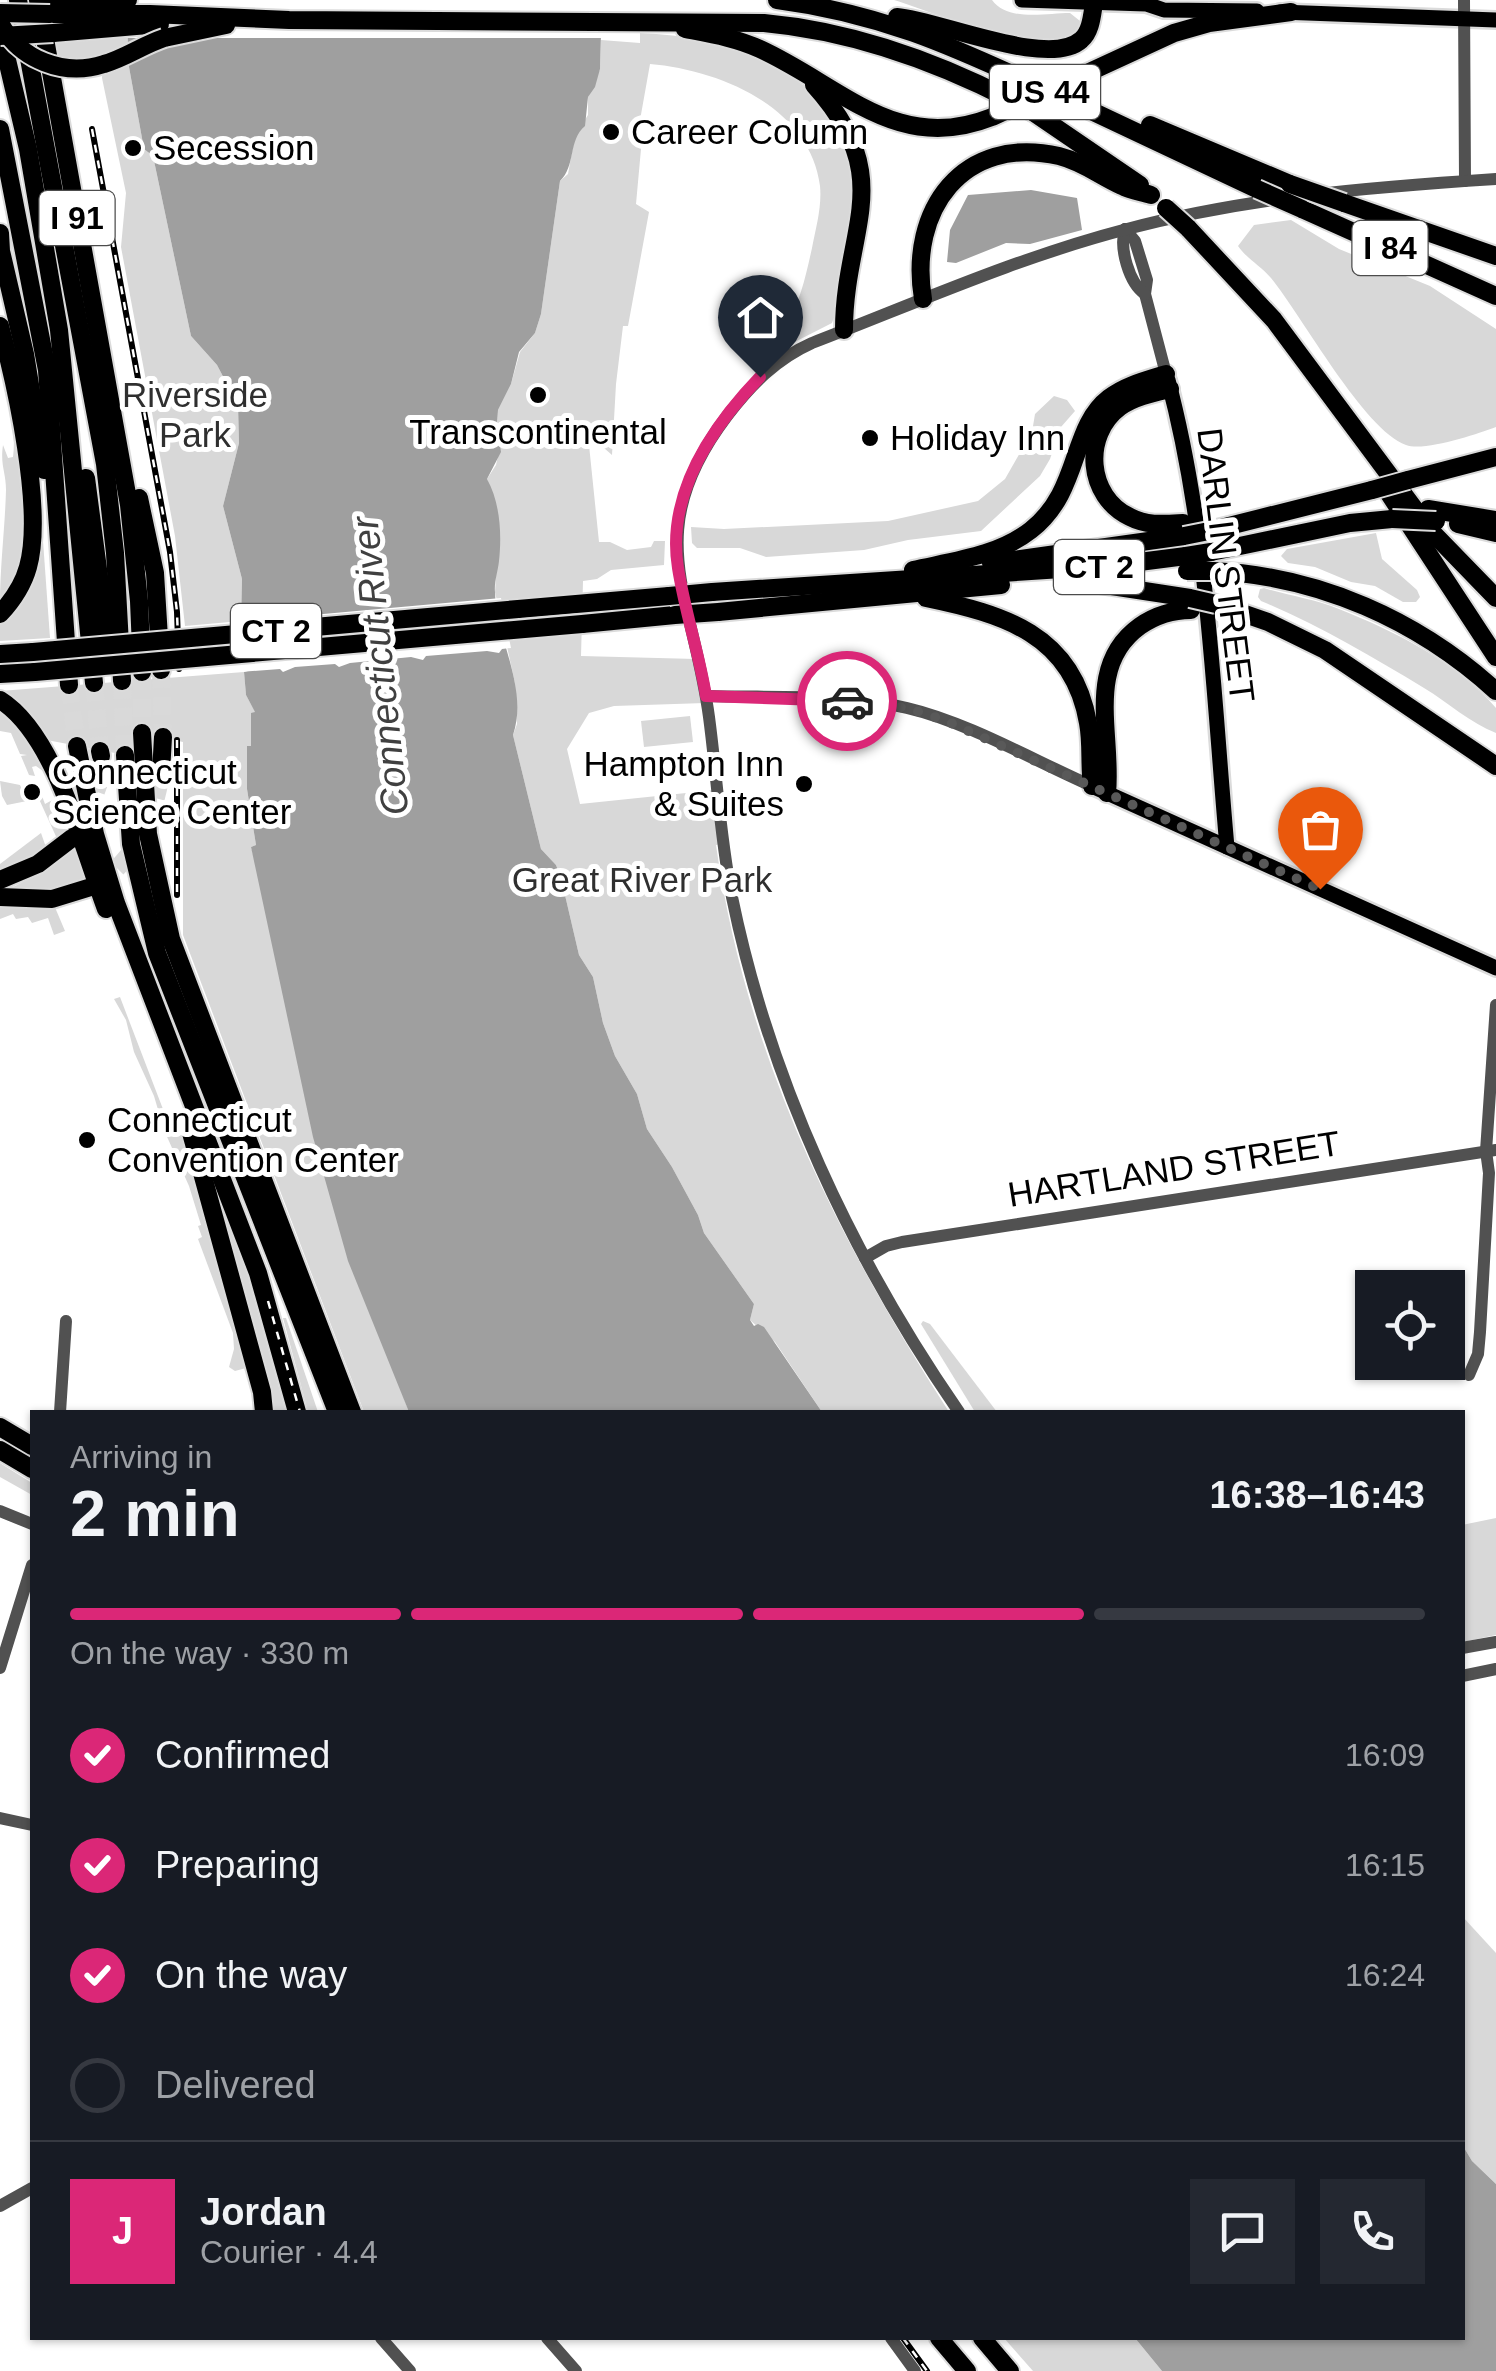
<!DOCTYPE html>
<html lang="en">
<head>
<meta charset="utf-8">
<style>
  :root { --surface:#171b24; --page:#242831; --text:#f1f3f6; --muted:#9ea1a6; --line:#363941; --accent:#db2777 }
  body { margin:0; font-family:Arial,sans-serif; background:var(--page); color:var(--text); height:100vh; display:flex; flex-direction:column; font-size:38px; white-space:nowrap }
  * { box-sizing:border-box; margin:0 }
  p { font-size:32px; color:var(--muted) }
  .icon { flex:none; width:55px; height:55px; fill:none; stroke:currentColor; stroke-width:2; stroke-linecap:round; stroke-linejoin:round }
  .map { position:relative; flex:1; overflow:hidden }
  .side { position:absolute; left:30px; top:1410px; width:1435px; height:930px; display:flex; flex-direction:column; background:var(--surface); border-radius:0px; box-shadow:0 2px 8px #0004 }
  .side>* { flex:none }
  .buttons { position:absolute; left:1355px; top:1270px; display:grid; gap:20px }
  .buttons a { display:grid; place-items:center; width:110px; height:110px; border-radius:0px; background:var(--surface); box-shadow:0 2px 8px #0004; font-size:50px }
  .pin { position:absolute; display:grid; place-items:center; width:85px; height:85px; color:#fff; margin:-102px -42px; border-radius:50% 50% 50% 0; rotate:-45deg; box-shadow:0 0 10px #0007 }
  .pin .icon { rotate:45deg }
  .courier { position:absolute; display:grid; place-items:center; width:100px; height:100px; margin:-50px; border:8px solid #db2777; border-radius:50%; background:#fff; color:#222; box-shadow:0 2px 12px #0007 }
  .overview em { font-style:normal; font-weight:700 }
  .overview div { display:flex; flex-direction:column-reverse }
  .overview { display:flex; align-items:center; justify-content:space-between; height:170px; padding:0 40px }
  h1 { font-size:65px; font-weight:700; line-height:75px }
  .bar { display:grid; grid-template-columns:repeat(4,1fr); gap:15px 10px; align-content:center; height:120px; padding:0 40px }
  .bar i { height:12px; border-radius:8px; background:var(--line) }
  .bar .selected { background:var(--accent) }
  .bar p { grid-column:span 4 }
  .line { display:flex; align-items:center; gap:25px; padding:0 40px; border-top:2px solid var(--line) }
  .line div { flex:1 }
  .round { display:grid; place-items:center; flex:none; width:105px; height:105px; border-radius:0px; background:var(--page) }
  ol { padding:0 40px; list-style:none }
  li { display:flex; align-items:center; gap:30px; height:110px }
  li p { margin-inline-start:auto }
  li .icon { padding:10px; border-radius:50%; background:var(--accent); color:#fff; stroke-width:4 }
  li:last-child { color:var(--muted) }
  li i { width:55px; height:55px; border:5px solid var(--line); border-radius:50% }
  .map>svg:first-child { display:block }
  .green { fill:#d8d8d8 }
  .water { fill:#9f9f9f }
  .pier { fill:#fff }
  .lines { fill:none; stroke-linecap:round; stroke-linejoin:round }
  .highway-tunnel { stroke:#d9d9d9; stroke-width:18; stroke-dasharray:18 9; stroke-linecap:butt }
  .major-casing { stroke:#dbdbdb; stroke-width:20 }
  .highway-casing { stroke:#dbdbdb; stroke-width:22 }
  .minor { stroke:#515151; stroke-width:12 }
  .major { stroke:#000; stroke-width:15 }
  .highway { stroke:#000; stroke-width:18 }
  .rail-casing { stroke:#000; stroke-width:6 }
  .rail { stroke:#fff; stroke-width:2.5; stroke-dasharray:8; stroke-linecap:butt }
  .highway-bridge-casing { stroke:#dbdbdb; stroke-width:22; stroke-linecap:butt }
  .highway-bridge { stroke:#000; stroke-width:18 }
  .done { stroke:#595959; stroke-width:10; stroke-dasharray:0 18 }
  .route { stroke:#db2777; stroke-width:12 }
  .poi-dot { fill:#000; stroke:#fff; stroke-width:4 }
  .labels { text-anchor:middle; stroke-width:10; stroke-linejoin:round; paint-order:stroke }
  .shield { fill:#fff; stroke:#4c4c4c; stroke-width:2.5 }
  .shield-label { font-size:32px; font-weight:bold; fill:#000 }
  .poi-label { font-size:35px; fill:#000; stroke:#fff; text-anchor:start }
  .park-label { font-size:35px; fill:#2f2f2f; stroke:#fff }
  .street-label { font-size:35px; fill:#000; stroke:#fff }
  .water-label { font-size:38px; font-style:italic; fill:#404040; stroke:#fff }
</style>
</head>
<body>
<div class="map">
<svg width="1496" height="2371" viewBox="0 0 1496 2371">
  <rect width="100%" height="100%" fill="#fff"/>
  <g class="green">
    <path d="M126 0 129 67 144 149 153 156 191 336 217 365 238 405 239 443 223 506 242 579 241 621 185 626 175 536 121 247 126 193 102 78 103 59H57L54 42 103 37Z"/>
    <path d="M894 0H992C1008 22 1046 13 1070 13L1080 21 1079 28C1057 64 927 10 894 0Z"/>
    <path d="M640 33C724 37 809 58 843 143 848 154 855 167 856 179 858 207 854 236 847 263 843 283 840 304 832 323L777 351 775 327 784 328C800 304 806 275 812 248 816 227 822 207 820 186 810 107 720 70 650 64L637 137 642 138 636 204 649 212 628 326H623L616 384 612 455 604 448 589 445 599 542H610L627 550 651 547 654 541H665L664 565 611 570 597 579 583 581 581 656 696 659 705 703 614 706 589 713 567 749 580 804 715 790 721 844 716 845C746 1056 835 1235 949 1412H822L775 1342 750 1320 754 1304 704 1233 698 1215 672 1167 647 1129 637 1094 615 1056 603 1023 593 977 579 955 561 878 556 865 541 849 513 735 517 724 515 683 495 592 499 525 487 479 496 465 501 442 497 429 498 410 511 384 520 352 535 333 541 314 560 181 568 174 575 135 588 115V97L600 69 601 40 640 43Z"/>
    <path d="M1291 220 1339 249 1430 286 1496 329V427C1477 434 1424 452 1406 445 1364 430 1302 316 1271 278 1261 266 1247 259 1238 246L1254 225Z"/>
    <path d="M0 345C10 403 40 525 17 577 13 587 5 595 0 604 0 565 5 528 6 490 6 472 0 465 3 445L8 458 13 457C18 420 0 382 0 345Z"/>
    <path d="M1054 396 1067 400 1075 411 1061 427 1050 459 1040 476 981 531 908 540 864 550 766 557 740 548H697L692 543 691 527 724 529 888 521 978 501 1005 479 1032 432 1035 414Z"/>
    <path d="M36 527H42L50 638 0 641V621Z"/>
    <path d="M1376 533 1382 559 1417 590 1420 597 1416 602H1403L1375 586 1351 582 1315 567 1288 563 1281 556 1287 549Z"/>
    <path d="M1264 588C1289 596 1315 599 1339 609 1394 631 1457 662 1496 708V733C1470 723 1449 703 1424 688 1371 656 1318 625 1261 601L1258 597 1260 589Z"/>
    <path d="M244 672 246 695 256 713 251 747H247V789L256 845 251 847 396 1377 409 1412H364L183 935V742L136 732V757L31 737 47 774 36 766 32 767 35 776 29 775 21 756 27 755 20 754 11 733 0 731V691Z"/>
    <path d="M690 716 693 742 644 747 641 721Z"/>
    <path d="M0 781 20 785 27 801 7 805 2 796Z"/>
    <path d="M34 788H39L45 804 56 798 70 832 59 843Z"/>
    <path d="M41 833 48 853 0 875V864Z"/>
    <path d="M74 844 90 884 64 892 6 891 43 871Z"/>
    <path d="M0 903 36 907 54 905 65 931 54 935 48 918 32 923 28 917 16 919 13 914 0 919Z"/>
    <path d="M120 997 166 1117 176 1112 193 1166 196 1193 201 1192 246 1368 235 1371 229 1367 234 1349 233 1333 198 1239 202 1237 198 1226 201 1225 189 1186 164 1130 154 1096 134 1052 126 1020 114 999Z"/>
    <path d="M225 1216 247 1273 286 1412H271Z"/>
    <path d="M283 1318H286L318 1412H308Z"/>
    <path d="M923 1321 930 1324 997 1412H975L921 1324Z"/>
    <path d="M0 1463 32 1483V1495L0 1477Z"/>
    <path d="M1496 1518V1635L1463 1642 1462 1525Z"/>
    <path d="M1462 1916 1496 1953V2184L1472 2161 1463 2146Z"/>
    <path d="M1004 2338H1135L1162 2371H1033Z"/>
  </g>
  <g class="water">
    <path d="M126 0H602L600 69 595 87 588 97 585 126C568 140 576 166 560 181L541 314 535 333 519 352 511 384 498 410 497 425 501 452 487 479C500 502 502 534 499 561 498 571 494 582 495 592 496 639 529 688 513 735L541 849 556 865 561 878 579 955 593 977 603 1023 615 1056 637 1094 647 1129 672 1167 698 1215 704 1233 754 1304 750 1320 754 1326 758 1324 764 1327 822 1412H409L348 1261 313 1137 251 847 256 845 247 789V746H251V713L255 712 246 695 244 672 248 671 241 621 242 579 223 506 239 443 238 405 217 365 191 336 153 156 144 149 129 67Z"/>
    <path d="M1031 190 1077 198 1082 230 1030 244 1006 243 956 263 947 262 950 230 968 195Z"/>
    <path d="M1463 2146 1472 2161 1496 2184V2371H1162L1135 2338H1462Z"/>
  </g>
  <g class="pier">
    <path d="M121 0H607L606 38H208L163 47 142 38H123Z"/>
    <path d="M501 598 511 648 502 649 499 653 487 651 426 656 423 660 411 657 350 663 339 667 335 664 295 667 283 672 280 669 239 672 243 667 236 622Z"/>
  </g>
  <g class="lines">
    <g class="highway-tunnel">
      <path d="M161 670 163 737"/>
      <path d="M142 672V733"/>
      <path d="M122 681 125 755"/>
      <path d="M94 683 100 751"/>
      <path d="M69 685 77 746"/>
      <path d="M87 817 100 780 101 756"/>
      <path d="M96 885C136 859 154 818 161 773"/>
    </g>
    <defs>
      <g id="major">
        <path d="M1022 0 1146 4 1164 10 1257 11"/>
        <path d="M1280 12 1496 20"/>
        <path d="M1168 380C1208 530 1213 693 1227 847"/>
        <path d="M1096 788 1496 968"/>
      </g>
      <g id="highway">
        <path d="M18 0 105 464 115 553 122 681"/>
        <path d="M38 0 129 505 139 601 142 672"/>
        <path d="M777 0C878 13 950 45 1040 87"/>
        <path d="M47 2 128 0"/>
        <path d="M50 14H150L289 20 764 23C852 31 933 60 1011 100"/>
        <path d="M897 17C937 20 1049 69 1081 40 1091 32 1092 15 1094 3"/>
        <path d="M685 29C711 34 736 38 760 49 841 86 897 155 992 117L1174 33 1209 23 1291 12"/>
        <path d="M0 30 28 149 59 330 94 683"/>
        <path d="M53 33 160 24"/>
        <path d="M164 38 226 25"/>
        <path d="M814 85C899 179 844 228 844 330"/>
        <path d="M1064 98 1257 189"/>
        <path d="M1033 112 1140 185"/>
        <path d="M1150 125 1290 184"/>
        <path d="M0 129 47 370 69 685"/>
        <path d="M1344 203 1496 256"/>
        <path d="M1302 209 1496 296"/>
        <path d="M1188 228 1274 320 1431 531 1496 598"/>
        <path d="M0 233 1 251 25 354 44 470"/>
        <path d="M923 299C908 210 963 134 1059 156 1083 162 1100 176 1122 186 1131 191 1142 192 1151 195"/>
        <path d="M0 326C16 384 44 510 28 567 23 585 13 600 0 614"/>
        <path d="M1170 389C1153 393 1134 397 1120 407 1082 435 1087 497 1130 517 1147 526 1165 524 1183 523"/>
        <path d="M86 478 110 660"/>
        <path d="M1408 480 1496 457"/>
        <path d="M1384 486 1496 657"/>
        <path d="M139 498 155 573 161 670"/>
        <path d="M1428 509 1496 520"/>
        <path d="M1458 524 1496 533"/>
        <path d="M1209 531 1372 490"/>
        <path d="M1211 552 1350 523 1392 519"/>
        <path d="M991 563 1184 536"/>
        <path d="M913 570C953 561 998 556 1031 530 1081 491 1070 428 1109 398 1126 385 1147 380 1166 374"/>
        <path d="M1213 571C1319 576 1418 620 1496 691"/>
        <path d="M1066 579 1190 598"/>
        <path d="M712 592 1108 566 1186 556"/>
        <path d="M926 598C1003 614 1073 634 1088 723 1092 744 1089 765 1092 786"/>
        <path d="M1216 604 1268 622 1325 650 1496 766"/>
        <path d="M518 609 669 596"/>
        <path d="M718 612 1001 585"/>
        <path d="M582 624 675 615"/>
        <path d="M0 654 33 652"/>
        <path d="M0 674 35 672"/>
        <path d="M0 700C55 734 83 848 106 909"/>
        <path d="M142 733 148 834 171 939 352 1412"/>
        <path d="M77 746 95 834 116 903 258 1273 297 1412"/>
        <path d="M100 751 101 756"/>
        <path d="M125 755 131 844 157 953 337 1412"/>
        <path d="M161 773 163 737"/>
        <path d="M1107 793C1113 736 1084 666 1140 626 1156 615 1172 610 1191 610"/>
        <path d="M0 880 38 864 72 838"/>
        <path d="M0 897 52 899 91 887"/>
        <path d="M187 1118 262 1392 264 1412"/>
        <path d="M0 1427 32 1446"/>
        <path d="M0 1450 32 1469"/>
        <path d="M939 2338 967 2371"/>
        <path d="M982 2338 1010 2371"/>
      </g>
    </defs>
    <use href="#major" class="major-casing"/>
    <use href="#highway" class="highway-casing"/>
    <g class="minor">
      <path d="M1464 0 1465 181"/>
      <path d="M1125 229 1135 241 1147 280 1145 294 1166 374"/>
      <path d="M1125 229C1119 248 1129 283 1145 294"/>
      <path d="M706 696C769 698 845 693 907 708 967 722 1035 761 1092 786"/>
      <path d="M865 1258 886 1246 902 1242 1496 1150"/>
      <path d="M1469 1375 1478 1354 1480 1332 1489 1173 1486 1151 1496 1005"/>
      <path d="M60 1412 66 1321"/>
      <path d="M959 1412C852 1257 770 1082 732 897 720 838 717 777 709 717 692 592 639 532 727 416 751 385 776 359 812 343 916 303 1019 257 1127 229 1248 197 1372 187 1496 179"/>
      <path d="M0 1511 32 1524"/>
      <path d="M1462 1648 1496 1642"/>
      <path d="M0 1668 32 1565"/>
      <path d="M1462 1676 1496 1669"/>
      <path d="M0 1818 32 1825"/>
      <path d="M0 2206 32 2188"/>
      <path d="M381 2338 410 2371"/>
      <path d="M547 2338 576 2371"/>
      <path d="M891 2338 915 2371"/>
    </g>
    <use href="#major" class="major"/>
    <use href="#highway" class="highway"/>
    <defs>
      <g id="rail">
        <path d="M92 129 170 552 177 612 179 669"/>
        <path d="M177 740V895"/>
        <path d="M268 1301 300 1412"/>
        <path d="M903 2338 927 2371"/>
      </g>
    </defs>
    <use href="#rail" class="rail-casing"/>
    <use href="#rail" class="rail"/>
    <defs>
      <g id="highway-bridge">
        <path d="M0 13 50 14"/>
        <path d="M0 23C20 60 64 77 104 64 125 58 143 45 164 38"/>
        <path d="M0 36 53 33"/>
        <path d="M1040 87 1064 98"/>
        <path d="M1011 100 1033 112"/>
        <path d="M1290 184 1344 203"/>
        <path d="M1257 189 1302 209"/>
        <path d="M1166 208 1188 228"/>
        <path d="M1372 490 1408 480"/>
        <path d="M1392 519 1436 521"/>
        <path d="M1184 536 1209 531"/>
        <path d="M1186 556 1211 552"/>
        <path d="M1187 571H1213"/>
        <path d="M669 596 712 592"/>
        <path d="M1190 598 1216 604"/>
        <path d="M675 615 718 612"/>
        <path d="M33 652 518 609"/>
        <path d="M35 672 582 624"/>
      </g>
    </defs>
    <use href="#highway-bridge" class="highway-bridge-casing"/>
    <use href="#highway-bridge" class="highway-bridge"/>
  </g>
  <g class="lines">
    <path class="done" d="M847 701 907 708 944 720 1320 889"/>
    <path class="route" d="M760 377C712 427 666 495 678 568 685 612 699 653 706 696L847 701"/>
  </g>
  <g class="poi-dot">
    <circle cx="611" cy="132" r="10"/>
    <circle cx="133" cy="148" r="10"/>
    <circle cx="538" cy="395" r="10"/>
    <circle cx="870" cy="438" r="10"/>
    <circle cx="804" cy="784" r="10"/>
    <circle cx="32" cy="792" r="10"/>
    <circle cx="87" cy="1140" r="10"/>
  </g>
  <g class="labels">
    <g class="shield">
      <rect x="990" y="65" width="110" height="54" rx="8"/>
      <rect x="39.5" y="191" width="75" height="54" rx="8"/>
      <rect x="1352.5" y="221" width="75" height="54" rx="8"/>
      <rect x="1054" y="540" width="90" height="54" rx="8"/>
      <rect x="231" y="604" width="90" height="54" rx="8"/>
    </g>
    <g class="shield-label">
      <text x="1045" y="103">US 44</text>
      <text x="77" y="229">I 91</text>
      <text x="1390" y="259">I 84</text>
      <text x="1099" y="578">CT 2</text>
      <text x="276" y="642">CT 2</text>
    </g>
    <g class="poi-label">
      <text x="631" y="144">Career Column</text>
      <text x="153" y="160">Secession</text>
      <text x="538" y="444" text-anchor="middle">Transcontinental</text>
      <text x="890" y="450">Holiday Inn</text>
      <text x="784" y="776" text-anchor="end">Hampton Inn<tspan x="784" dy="40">&amp; Suites</tspan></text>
      <text x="52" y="784">Connecticut<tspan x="52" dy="40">Science Center</tspan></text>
      <text x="107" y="1132">Connecticut<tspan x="107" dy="40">Convention Center</tspan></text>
    </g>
    <g class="park-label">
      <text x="195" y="407">Riverside<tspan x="195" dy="40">Park</tspan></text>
      <text x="642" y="892">Great River Park</text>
    </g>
    <g class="street-label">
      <text transform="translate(1226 565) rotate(83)" y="12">DARLIN STREET</text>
      <text transform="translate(1174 1169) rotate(-9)" y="12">HARTLAND STREET</text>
    </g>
    <g class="water-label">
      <text transform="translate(380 666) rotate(-96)" y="13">Connecticut River</text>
    </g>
  </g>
</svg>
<div class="buttons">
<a><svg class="icon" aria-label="locate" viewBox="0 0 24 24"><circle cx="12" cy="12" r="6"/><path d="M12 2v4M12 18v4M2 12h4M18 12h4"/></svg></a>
</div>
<div class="pin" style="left:1320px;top:889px;background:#ea580c"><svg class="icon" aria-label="bag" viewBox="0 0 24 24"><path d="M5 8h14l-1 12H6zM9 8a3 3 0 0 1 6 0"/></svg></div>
<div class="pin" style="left:760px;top:377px;background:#1f2937"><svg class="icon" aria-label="home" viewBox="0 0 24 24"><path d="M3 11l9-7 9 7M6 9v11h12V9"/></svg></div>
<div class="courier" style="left:847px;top:701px"><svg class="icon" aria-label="car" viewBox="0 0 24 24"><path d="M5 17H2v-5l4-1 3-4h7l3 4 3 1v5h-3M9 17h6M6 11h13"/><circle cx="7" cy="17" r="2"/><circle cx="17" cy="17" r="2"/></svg></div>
<section class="side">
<div class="overview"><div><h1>2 min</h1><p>Arriving in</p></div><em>16:38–16:43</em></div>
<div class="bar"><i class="selected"></i><i class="selected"></i><i class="selected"></i><i></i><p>On the way · 330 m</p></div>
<ol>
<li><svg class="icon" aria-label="check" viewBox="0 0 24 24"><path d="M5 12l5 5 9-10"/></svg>Confirmed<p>16:09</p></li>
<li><svg class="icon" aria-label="check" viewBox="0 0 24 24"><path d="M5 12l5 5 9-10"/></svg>Preparing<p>16:15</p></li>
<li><svg class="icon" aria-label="check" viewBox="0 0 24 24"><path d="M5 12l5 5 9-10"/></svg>On the way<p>16:24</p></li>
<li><i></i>Delivered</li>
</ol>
<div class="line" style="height:180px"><b class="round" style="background:var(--accent);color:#fff">J</b><div><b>Jordan</b><p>Courier · 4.4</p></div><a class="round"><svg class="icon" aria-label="chat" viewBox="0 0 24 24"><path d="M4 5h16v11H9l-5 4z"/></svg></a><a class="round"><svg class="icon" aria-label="phone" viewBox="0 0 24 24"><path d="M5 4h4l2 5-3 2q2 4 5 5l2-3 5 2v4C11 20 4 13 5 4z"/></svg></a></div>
</section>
</div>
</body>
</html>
